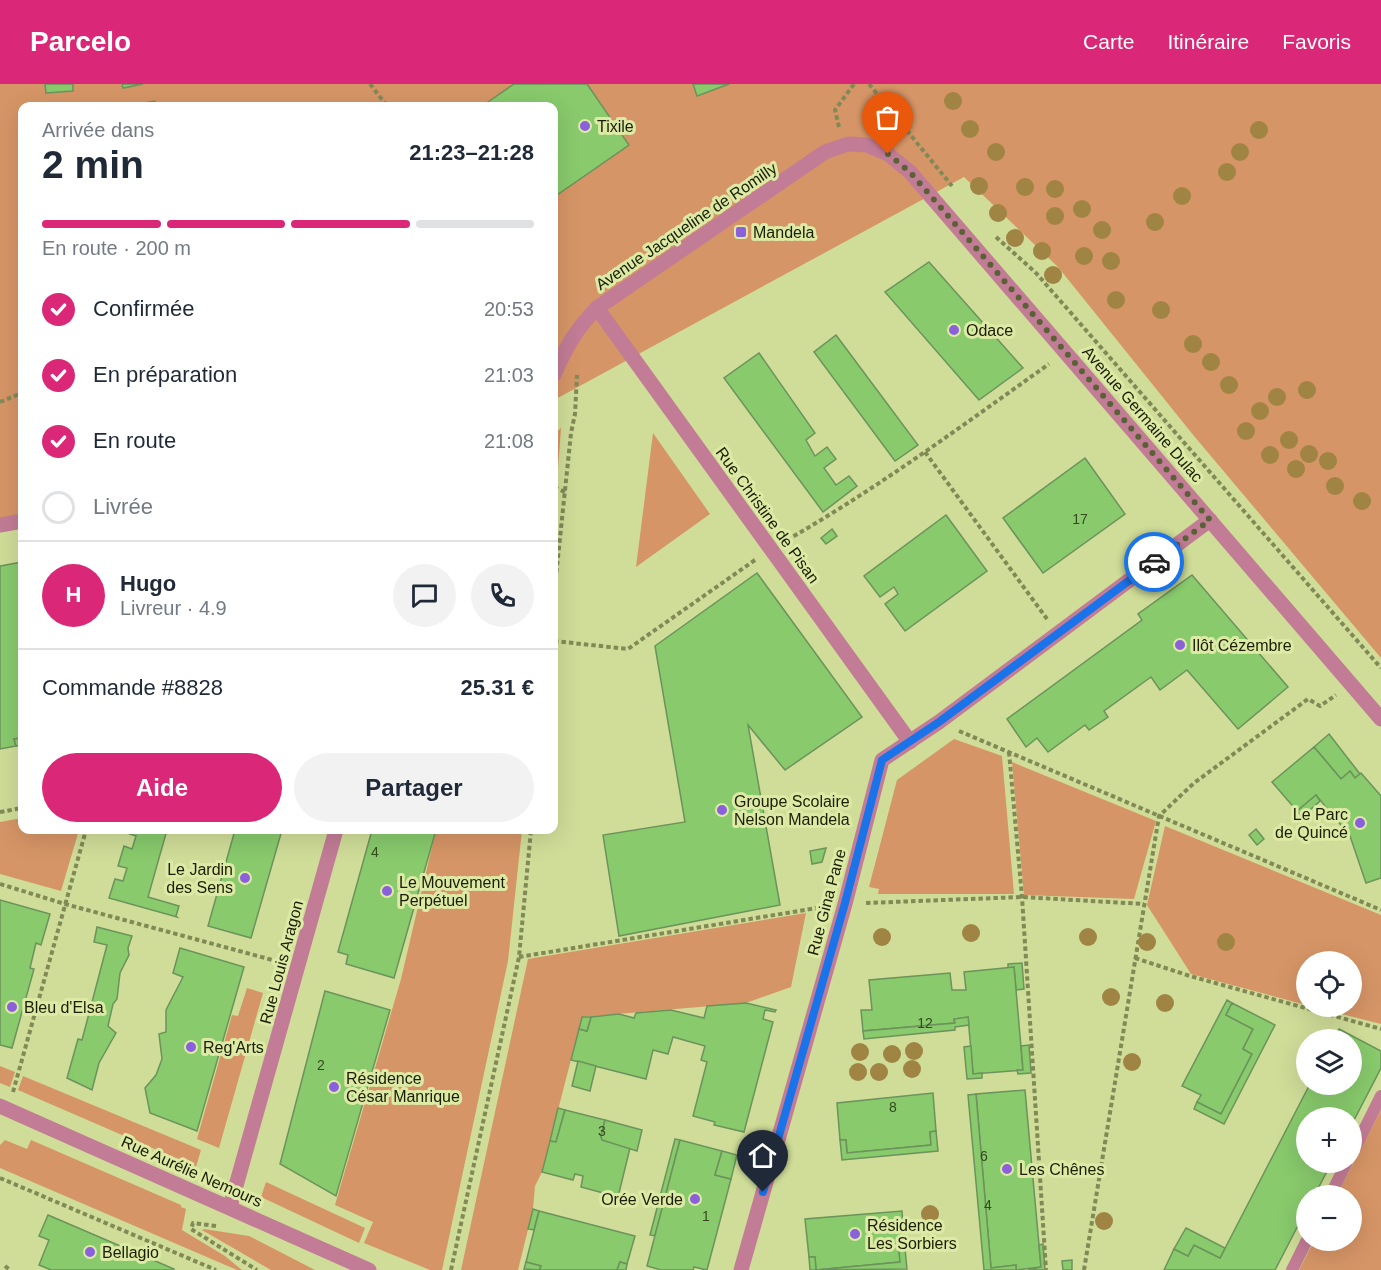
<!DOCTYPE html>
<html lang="fr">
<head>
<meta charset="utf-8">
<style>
  :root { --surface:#fff; --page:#f2f2f3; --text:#1f2937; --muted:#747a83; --line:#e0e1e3; --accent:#db2777 }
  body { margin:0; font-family:Helvetica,sans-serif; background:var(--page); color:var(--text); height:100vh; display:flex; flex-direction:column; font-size:22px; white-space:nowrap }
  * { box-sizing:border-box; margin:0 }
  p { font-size:20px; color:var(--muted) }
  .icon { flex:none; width:33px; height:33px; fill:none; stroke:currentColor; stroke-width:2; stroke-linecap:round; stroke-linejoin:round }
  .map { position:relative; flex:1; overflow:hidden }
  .panel { position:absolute; left:18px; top:18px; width:540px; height:732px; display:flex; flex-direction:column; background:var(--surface); border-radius:12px; box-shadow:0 6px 24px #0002 }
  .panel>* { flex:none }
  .buttons { position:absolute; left:1296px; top:867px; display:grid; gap:12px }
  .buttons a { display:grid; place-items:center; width:66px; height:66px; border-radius:50%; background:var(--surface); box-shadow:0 6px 24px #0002; font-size:30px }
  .pin { position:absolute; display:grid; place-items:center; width:51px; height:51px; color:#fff; margin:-62px -26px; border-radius:50% 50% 50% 0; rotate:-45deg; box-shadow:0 0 6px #0007 }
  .pin .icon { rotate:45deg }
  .courier { position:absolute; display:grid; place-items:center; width:60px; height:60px; margin:-30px; border:4px solid #1a73e8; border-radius:50%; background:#fff; color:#222; box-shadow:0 2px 8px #0007 }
  .summary em { font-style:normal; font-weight:700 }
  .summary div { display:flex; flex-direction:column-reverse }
  .summary { display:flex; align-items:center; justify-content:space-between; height:102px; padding:0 24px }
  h1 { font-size:39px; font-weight:700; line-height:45px }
  .bar { display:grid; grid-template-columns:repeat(4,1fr); gap:9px 6px; align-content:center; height:72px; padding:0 24px }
  .bar i { height:8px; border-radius:4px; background:var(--line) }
  .bar .current { background:var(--accent) }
  .bar p { grid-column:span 4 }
  .line { display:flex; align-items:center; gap:15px; padding:0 24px; border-top:2px solid var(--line) }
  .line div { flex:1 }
  .round { display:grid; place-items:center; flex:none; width:63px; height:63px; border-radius:32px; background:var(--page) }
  ol { padding:0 24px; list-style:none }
  li { display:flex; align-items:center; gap:18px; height:66px }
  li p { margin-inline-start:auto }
  li .icon { padding:6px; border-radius:50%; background:var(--accent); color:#fff; stroke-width:4 }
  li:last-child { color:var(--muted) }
  li i { width:33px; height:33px; border:3px solid var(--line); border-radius:50% }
  .primary-button { display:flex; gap:12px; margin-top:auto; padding:12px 24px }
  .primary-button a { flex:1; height:69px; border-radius:36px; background:var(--accent); color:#fff; font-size:24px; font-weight:700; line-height:69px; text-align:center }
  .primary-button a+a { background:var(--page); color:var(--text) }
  header { display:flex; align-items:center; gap:36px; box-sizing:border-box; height:84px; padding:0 30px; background:var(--accent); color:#fff }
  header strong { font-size:28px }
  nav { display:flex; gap:33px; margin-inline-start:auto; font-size:21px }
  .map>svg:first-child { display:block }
  .green { fill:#d69566 }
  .building { fill:#88ca6c; stroke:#6c935b; stroke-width:1.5 }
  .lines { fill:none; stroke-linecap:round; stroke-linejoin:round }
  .path { stroke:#818a57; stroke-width:4; stroke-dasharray:4.5 3; stroke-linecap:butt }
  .lane { stroke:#c27c95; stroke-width:12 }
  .street { stroke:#c27c95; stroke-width:15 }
  .tree { fill:#a08444 }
  .done { stroke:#5a6137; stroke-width:6; stroke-dasharray:0 10.8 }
  .route { stroke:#1a73e8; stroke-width:8 }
  .poi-dot { fill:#8b60db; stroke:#ddeaa5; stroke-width:2 }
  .labels { text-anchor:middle; stroke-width:6; stroke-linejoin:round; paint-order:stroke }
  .number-label { font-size:14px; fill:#36491d }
  .poi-label { font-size:16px; fill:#1a1e03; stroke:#ddeaa5; text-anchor:start }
  .street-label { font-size:16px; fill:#1a1e03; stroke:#ddeaa5 }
</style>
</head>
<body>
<header>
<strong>Parcelo</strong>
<nav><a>Carte</a><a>Itinéraire</a><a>Favoris</a></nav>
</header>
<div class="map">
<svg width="1381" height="1186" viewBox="0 0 1381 1186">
  <rect width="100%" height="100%" fill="#d0dd98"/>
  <g class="green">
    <path d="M0 0H1381V574L1194 352 1058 183 964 93 554 316V22H22V443L0 447Z"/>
    <path d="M561 344 557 399 554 397V350Z"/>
    <path d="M653 349 710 430 636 483Z"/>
    <path d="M954 655 1002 672 1014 810H878L879 805 869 803 897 696Z"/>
    <path d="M1012 678 1156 737 1134 815 1024 811Z"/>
    <path d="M22 734V746H79L61 807 0 790V738Z"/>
    <path d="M1165 742 1381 831V940L1314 923 1352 922V878H1306V921L1191 890 1147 821Z"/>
    <path d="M436 746H522L508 877 442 1186H430L364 1159 373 1138 335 1121 401 895Z"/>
    <path d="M806 829 791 903 746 919 582 933 542 1088 535 1102 533 1125 518 1186H461L528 875Z"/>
    <path d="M247 904 263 909 219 1064 197 1055 232 931 238 932Z"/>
    <path d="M0 982 15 988 10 1003 0 999Z"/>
    <path d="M23 992 201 1066 196 1083 18 1006Z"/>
    <path d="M1381 1026V1186H1299L1314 1157 1352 1156V1112L1337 1111Z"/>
    <path d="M5 1056 27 1065 31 1056 181 1121V1123L186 1125 182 1146 225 1172 242 1186H237L0 1084V1061Z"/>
    <path d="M266 1098 365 1144 359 1159 261 1113Z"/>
    <path d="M204 1145 249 1152 315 1186H271L202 1146Z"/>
  </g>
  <g class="building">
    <path d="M45 0H73V7L46 9Z"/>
    <path d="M122 0H143L123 4Z"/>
    <path d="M514 0H587L629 61 554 113V22H492L488 18Z"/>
    <path d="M693 0H729L697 12Z"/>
    <path d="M155 17 156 22H126Z"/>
    <path d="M929 178 1023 284 979 316 885 208Z"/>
    <path d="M836 251 918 361 895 377 814 268Z"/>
    <path d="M759 269 815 349 806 356 815 372 827 363 836 375 824 384 836 401 849 392 857 402 823 428 724 294Z"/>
    <path d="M1085 374 1125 430 1043 489 1003 434Z"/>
    <path d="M946 431 987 487 905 547 885 520 898 510 894 503 880 513 864 492Z"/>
    <path d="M832 445 837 452 826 460 821 454Z"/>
    <path d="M22 478V654L14 655 16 662 0 665V482Z"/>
    <path d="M757 489 862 633 785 686 748 641 780 821 619 852 603 751 685 738 655 562Z"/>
    <path d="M1192 491 1288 603 1238 645 1187 586 1160 606 1151 593 1104 627 1108 633 1089 646 1085 641 1048 668 1037 654 1026 663 1007 635 1142 536 1138 530Z"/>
    <path d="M1329 650 1360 690 1355 694 1350 687 1341 695 1314 663Z"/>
    <path d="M22 654V661L16 662 14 655Z"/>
    <path d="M1314 663 1341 695 1350 687 1355 694 1361 689 1381 712V794L1366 799 1350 752 1316 711 1297 727 1272 698Z"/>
    <path d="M1316 711 1320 717 1302 733 1297 727Z"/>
    <path d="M1256 745 1264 755 1257 761 1249 751Z"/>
    <path d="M128 746H167L148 813 179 822 176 832 177 833 109 814 115 795 123 797 127 784 118 782 124 762 132 765 136 752 127 749Z"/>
    <path d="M235 746H282L251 854 208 842Z"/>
    <path d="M372 746H436L394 894 346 880 348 871 338 868Z"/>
    <path d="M826 764 822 778 812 780 810 767Z"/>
    <path d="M0 816 50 830 41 861 36 859 30 884 34 885 12 964 0 961Z"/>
    <path d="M97 843 132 852 128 864 129 871 120 889 117 915 113 920 108 942 116 949 99 979 92 1006 67 994 78 955 82 956 107 861 94 858Z"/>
    <path d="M180 864 244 883 197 1047 150 1029 145 1004 156 991 162 975 159 950 166 948V926L183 893 173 889Z"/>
    <path d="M1022 879 1024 905 1016 906 1014 883 1008 884V880Z"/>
    <path d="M1014 883 1023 986 973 990 968 933 954 935 955 939 863 947 861 926H872L869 896 950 889 952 906H966L964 888Z"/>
    <path d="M325 907 390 926 336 1112 280 1080Z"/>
    <path d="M1227 916 1232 919 1226 931 1253 945 1243 965 1252 970 1221 1030 1197 1018 1201 1011 1182 1002Z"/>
    <path d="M746 919 776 926 775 928 765 926 763 935 773 938 744 1048 714 1041 715 1038 693 1032 707 978 701 976 705 962 673 953 668 970 653 966 646 995 571 976 579 945 587 947 591 933 619 930 634 934 636 929 671 926 704 934 707 922Z"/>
    <path d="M1232 919 1275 941 1224 1040 1194 1025 1197 1018 1221 1030 1252 970 1243 965 1253 945 1226 931Z"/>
    <path d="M582 933H591L587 947 579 945Z"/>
    <path d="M968 933 969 941 955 943V946L864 955 863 947 955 939 954 935Z"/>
    <path d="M1339 945 1381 967V984L1352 1040V1034H1306V1078H1332L1314 1112H1306V1126L1275 1186H1164L1174 1165 1188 1172 1194 1161 1220 1174 1310 1000H1352V956H1333Z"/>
    <path d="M1029 961 1031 989 1018 990 1017 986H1023L1021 962Z"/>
    <path d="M971 962 973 990 982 989V994L967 995 964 963Z"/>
    <path d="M578 977 596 982 590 1007 572 1002Z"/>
    <path d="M1025 1006 1041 1183 1016 1186V1181L991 1184 976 1010Z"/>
    <path d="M933 1009 936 1047 930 1048 931 1061 847 1069 846 1056H840L837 1019Z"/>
    <path d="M976 1010 991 1184 1016 1181V1186H984L968 1011Z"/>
    <path d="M558 1024 565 1026 556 1058 550 1057Z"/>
    <path d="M565 1026 605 1036 601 1052 602 1056 630 1064 618 1113 581 1103 583 1092 575 1090 573 1096 542 1088 550 1057 556 1058Z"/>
    <path d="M605 1036 642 1046 637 1067 602 1056 601 1052Z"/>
    <path d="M936 1047 938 1067 842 1076 840 1056H846L847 1069 931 1061 930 1048Z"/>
    <path d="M675 1055 680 1056 655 1152 650 1151Z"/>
    <path d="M680 1056 722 1067 715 1091 731 1095 707 1186 694 1183 693 1186H661L647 1182Z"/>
    <path d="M722 1067 737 1071 731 1095 715 1091Z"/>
    <path d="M533 1125 539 1127 534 1146 528 1145Z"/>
    <path d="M539 1127 635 1152 627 1180 620 1178 617 1186H539L541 1182 526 1178Z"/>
    <path d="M902 1127 905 1165H899L900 1178 816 1186 815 1173H809L805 1135Z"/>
    <path d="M48 1131 174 1185V1186H51L39 1181 49 1156 39 1152Z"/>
    <path d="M1186 1144 1225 1164 1220 1174 1194 1161 1188 1172 1174 1165Z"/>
    <path d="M1043 1160 1045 1186H1028L1041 1183 1039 1161Z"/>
    <path d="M899 1165H905L907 1185 810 1186 809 1173H815L816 1186 900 1178Z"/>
    <path d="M1072 1176V1186H1063L1062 1177Z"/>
    <path d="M526 1178 541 1182 539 1186 524 1185Z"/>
    <path d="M620 1178 627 1180 626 1186H617Z"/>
  </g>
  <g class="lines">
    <g class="path">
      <path d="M370 0 387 22"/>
      <path d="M869 0 952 102"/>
      <path d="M839 43 835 26 854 0"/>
      <path d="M996 153 1036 189 1381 584"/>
      <path d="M554 187H557"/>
      <path d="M0 318 22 309"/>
      <path d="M925 368 1047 535"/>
      <path d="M554 403 565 408"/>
      <path d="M787 456C878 404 963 341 1049 280"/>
      <path d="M554 511 571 349 575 330 577 291"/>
      <path d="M554 557 628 565 755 476"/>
      <path d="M959 647 1381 826"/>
      <path d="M1009 668 1022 813 1046 1186"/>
      <path d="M0 728 22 724"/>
      <path d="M0 800 65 820 280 878"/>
      <path d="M866 819 1022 813 1144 820"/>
      <path d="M519 873 823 823"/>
      <path d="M1135 874 1190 892 1381 945"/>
      <path d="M13 1008 86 746"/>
      <path d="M0 1094 216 1186"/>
      <path d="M216 1142 193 1139 191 1145 257 1186"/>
      <path d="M5 1182 10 1186"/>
      <path d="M451 1186 519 873 531 746"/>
      <path d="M1084 1186 1159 732 1194 699 1308 615 1320 622 1336 611"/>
    </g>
    <g class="lane">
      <path d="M1352 1070 1381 1012"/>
      <path d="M1330 1112 1347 1078"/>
      <path d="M1292 1186 1307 1156"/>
    </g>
    <g class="street">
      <path d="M597 224 910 658"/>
      <path d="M554 291C565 264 577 244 597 224L825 68 848 60 867 61 888 70 910 88 1381 635"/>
      <path d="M0 441 22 437"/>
      <path d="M0 1022 369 1186"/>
      <path d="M230 1123 336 746"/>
      <path d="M741 1186 845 820 882 676 939 638 1210 436"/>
    </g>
  </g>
  <g class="tree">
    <circle cx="953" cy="17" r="9"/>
    <circle cx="970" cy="45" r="9"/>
    <circle cx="1259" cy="46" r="9"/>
    <circle cx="996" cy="68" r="9"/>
    <circle cx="1240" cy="68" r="9"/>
    <circle cx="1227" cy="88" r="9"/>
    <circle cx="979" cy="102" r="9"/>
    <circle cx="1025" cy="103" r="9"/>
    <circle cx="1055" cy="105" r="9"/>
    <circle cx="1182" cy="112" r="9"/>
    <circle cx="1082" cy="125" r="9"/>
    <circle cx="998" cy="129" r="9"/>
    <circle cx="1055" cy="132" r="9"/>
    <circle cx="1155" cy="138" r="9"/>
    <circle cx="1102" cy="146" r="9"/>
    <circle cx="1015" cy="154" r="9"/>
    <circle cx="1042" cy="167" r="9"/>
    <circle cx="1084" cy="172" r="9"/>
    <circle cx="1111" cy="177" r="9"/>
    <circle cx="1053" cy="191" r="9"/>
    <circle cx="1116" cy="216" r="9"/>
    <circle cx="1161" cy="226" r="9"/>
    <circle cx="1193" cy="260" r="9"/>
    <circle cx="1211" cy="278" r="9"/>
    <circle cx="1229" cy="301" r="9"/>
    <circle cx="1307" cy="306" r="9"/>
    <circle cx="1277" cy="313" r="9"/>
    <circle cx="1260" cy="327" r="9"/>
    <circle cx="1246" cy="347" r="9"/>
    <circle cx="1289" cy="356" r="9"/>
    <circle cx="1309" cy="370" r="9"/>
    <circle cx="1270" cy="371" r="9"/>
    <circle cx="1328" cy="377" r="9"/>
    <circle cx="1296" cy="385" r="9"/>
    <circle cx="1335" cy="402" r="9"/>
    <circle cx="1362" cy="417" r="9"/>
    <circle cx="971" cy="849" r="9"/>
    <circle cx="882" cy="853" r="9"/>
    <circle cx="1088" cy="853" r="9"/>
    <circle cx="1147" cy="858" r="9"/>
    <circle cx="1226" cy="858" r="9"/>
    <circle cx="1111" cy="913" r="9"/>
    <circle cx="1165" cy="919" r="9"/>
    <circle cx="914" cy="967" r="9"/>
    <circle cx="860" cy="968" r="9"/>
    <circle cx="892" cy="970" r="9"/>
    <circle cx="1132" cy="978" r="9"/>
    <circle cx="912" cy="985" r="9"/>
    <circle cx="858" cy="988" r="9"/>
    <circle cx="879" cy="988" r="9"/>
    <circle cx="930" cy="1130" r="9"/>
    <circle cx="1104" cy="1137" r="9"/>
  </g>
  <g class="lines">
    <path class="done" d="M888 70 910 88 982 171 1210 436 1154 478"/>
    <path class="route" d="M763 1108 845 819 882 676 939 638 1154 478"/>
  </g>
  <g class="poi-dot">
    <circle cx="585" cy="42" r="6"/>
    <rect x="735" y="142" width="12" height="12" rx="3"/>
    <circle cx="954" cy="246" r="6"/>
    <circle cx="1180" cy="561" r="6"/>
    <circle cx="722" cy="726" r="6"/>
    <circle cx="1360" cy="739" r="6"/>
    <circle cx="245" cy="794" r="6"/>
    <circle cx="387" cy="807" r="6"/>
    <circle cx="12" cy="923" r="6"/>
    <circle cx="191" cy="963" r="6"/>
    <circle cx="334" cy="1003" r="6"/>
    <circle cx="1007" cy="1085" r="6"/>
    <circle cx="695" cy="1115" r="6"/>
    <circle cx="855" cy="1150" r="6"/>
    <circle cx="90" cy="1168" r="6"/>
  </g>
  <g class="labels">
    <g class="number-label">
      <text x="1080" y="440">17</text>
      <text x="375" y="773">4</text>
      <text x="925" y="944">12</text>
      <text x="321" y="986">2</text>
      <text x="893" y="1028">8</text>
      <text x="602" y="1052">3</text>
      <text x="984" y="1077">6</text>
      <text x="988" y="1126">4</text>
      <text x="706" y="1137">1</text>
    </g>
    <g class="poi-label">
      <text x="597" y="48">Tixile</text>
      <text x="753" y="154">Mandela</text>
      <text x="966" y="252">Odace</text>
      <text x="1192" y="567">Ilôt Cézembre</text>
      <text x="734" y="723">Groupe Scolaire<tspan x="734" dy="18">Nelson Mandela</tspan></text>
      <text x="1348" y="736" text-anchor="end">Le Parc<tspan x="1348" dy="18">de Quincé</tspan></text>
      <text x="233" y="791" text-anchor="end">Le Jardin<tspan x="233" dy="18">des Sens</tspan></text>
      <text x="399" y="804">Le Mouvement<tspan x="399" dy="18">Perpétuel</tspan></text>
      <text x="24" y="929">Bleu d'Elsa</text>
      <text x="203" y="969">Reg'Arts</text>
      <text x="346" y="1000">Résidence<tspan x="346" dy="18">César Manrique</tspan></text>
      <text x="1019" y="1091">Les Chênes</text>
      <text x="683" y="1121" text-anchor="end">Orée Verde</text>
      <text x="867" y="1147">Résidence<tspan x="867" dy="18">Les Sorbiers</tspan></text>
      <text x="102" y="1174">Bellagio</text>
    </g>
    <g class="street-label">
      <text transform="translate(686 142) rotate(-34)" y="6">Avenue Jacqueline de Romilly</text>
      <text transform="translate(1143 330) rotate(49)" y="6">Avenue Germaine Dulac</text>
      <text transform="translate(768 431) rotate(54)" y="6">Rue Christine de Pisan</text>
      <text transform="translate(826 818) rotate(-75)" y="6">Rue Gina Pane</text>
      <text transform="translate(281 878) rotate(-75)" y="6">Rue Louis Aragon</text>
      <text transform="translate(192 1087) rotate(24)" y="6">Rue Aurélie Nemours</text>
    </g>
  </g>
</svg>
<div class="buttons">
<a><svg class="icon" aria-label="locate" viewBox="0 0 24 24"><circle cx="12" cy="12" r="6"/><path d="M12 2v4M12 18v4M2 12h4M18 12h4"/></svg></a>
<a><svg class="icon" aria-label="layers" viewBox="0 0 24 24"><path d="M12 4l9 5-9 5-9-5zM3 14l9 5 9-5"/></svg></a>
<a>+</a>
<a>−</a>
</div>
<div class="pin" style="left:888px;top:70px;background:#ea580c"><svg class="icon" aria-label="bag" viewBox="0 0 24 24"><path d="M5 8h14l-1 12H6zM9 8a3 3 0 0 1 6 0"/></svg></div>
<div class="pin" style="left:763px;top:1108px;background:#1f2937"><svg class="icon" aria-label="home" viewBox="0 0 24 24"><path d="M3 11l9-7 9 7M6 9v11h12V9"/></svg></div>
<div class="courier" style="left:1154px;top:478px"><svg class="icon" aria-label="car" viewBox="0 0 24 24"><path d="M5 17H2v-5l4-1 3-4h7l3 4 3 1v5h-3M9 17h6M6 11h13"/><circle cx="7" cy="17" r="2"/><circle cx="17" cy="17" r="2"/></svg></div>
<section class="panel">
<div class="summary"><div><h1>2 min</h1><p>Arrivée dans</p></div><em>21:23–21:28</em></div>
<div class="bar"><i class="current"></i><i class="current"></i><i class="current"></i><i></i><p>En route · 200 m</p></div>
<ol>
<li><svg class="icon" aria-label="check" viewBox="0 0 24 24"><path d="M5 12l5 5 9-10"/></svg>Confirmée<p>20:53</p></li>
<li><svg class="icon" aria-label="check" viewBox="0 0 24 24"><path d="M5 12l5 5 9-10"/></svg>En préparation<p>21:03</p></li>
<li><svg class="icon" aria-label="check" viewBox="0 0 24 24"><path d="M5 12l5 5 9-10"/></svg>En route<p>21:08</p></li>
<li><i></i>Livrée</li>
</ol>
<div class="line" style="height:108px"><b class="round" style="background:var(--accent);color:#fff">H</b><div><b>Hugo</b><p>Livreur · 4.9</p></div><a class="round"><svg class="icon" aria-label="chat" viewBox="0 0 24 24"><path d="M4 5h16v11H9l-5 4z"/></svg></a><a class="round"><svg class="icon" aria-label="phone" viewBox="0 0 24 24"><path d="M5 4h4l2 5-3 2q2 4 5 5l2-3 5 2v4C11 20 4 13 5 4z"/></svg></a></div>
<div class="line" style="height:78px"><div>Commande #8828</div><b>25.31 €</b></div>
<div class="primary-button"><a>Aide</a><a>Partager</a></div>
</section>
</div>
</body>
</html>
